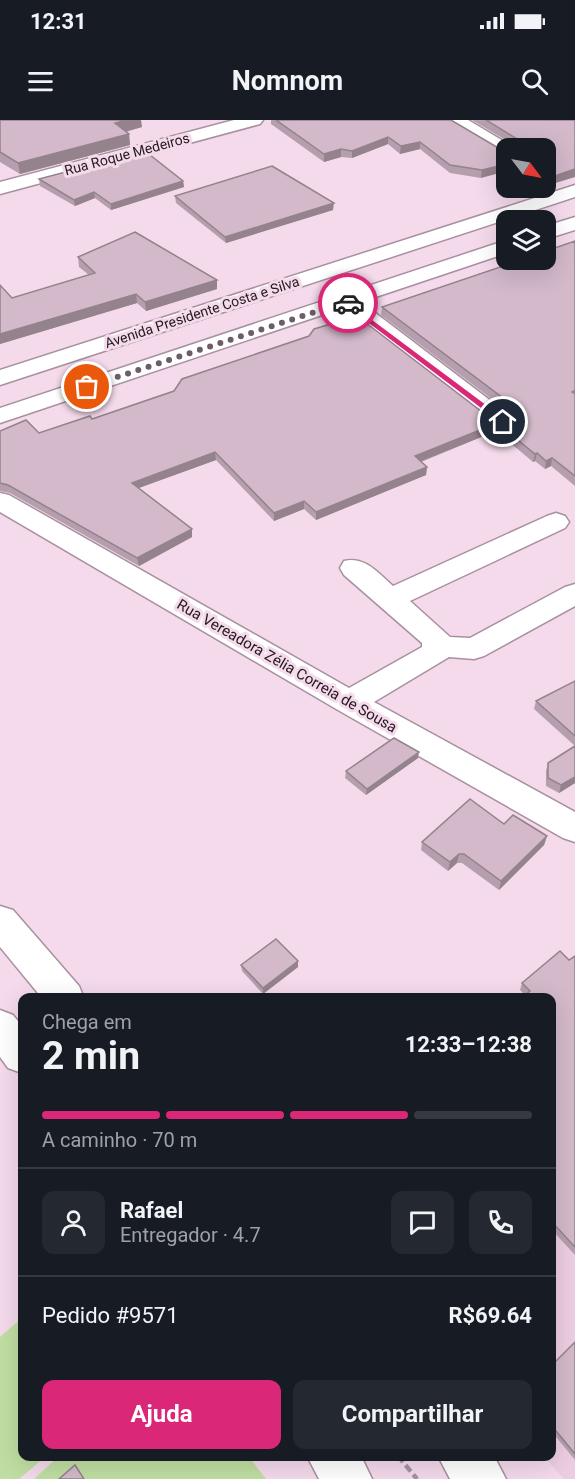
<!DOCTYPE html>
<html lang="pt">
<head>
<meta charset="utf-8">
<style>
  :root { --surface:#171b24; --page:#242831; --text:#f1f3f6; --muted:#9ea1a6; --line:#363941; --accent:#db2777 }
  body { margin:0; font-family:Roboto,sans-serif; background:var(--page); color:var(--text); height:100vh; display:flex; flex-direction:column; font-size:22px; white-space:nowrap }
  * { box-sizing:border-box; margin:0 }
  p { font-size:20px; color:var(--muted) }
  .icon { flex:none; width:33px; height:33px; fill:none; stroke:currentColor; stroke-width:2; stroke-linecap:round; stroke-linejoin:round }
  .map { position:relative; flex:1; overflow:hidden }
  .drawer { position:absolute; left:18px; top:873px; width:538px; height:468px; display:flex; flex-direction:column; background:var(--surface); border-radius:12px; box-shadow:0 6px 24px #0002 }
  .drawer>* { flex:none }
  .needle { width:39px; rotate:122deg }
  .fabs { position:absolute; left:496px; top:18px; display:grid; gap:12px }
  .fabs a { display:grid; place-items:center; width:60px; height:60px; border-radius:12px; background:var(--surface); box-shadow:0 6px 24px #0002; font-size:30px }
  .pin { position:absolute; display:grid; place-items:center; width:51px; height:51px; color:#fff; margin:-26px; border:3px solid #fff; border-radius:50%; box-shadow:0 2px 6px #0007 }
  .courier { position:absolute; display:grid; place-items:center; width:60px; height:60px; margin:-30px; border:4px solid #db2777; border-radius:50%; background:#fff; color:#222; box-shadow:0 2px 8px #0007 }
  .head em { font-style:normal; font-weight:700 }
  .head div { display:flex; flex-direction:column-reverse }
  .head { display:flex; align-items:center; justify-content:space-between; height:102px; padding:0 24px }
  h1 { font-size:39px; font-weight:700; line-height:45px }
  .bar { display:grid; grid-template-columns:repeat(4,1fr); gap:9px 6px; align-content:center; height:72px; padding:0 24px }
  .bar i { height:8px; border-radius:4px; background:var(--line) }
  .bar .active { background:var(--accent) }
  .bar p { grid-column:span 4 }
  .line { display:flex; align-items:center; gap:15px; padding:0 24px; border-top:2px solid var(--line) }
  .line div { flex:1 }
  .round { display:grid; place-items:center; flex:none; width:63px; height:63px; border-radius:12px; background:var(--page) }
  .cta { display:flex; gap:12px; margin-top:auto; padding:12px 24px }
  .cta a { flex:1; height:69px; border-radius:12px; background:var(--accent); color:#fff; font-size:24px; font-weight:700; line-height:69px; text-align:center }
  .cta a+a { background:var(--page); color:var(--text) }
  .status { display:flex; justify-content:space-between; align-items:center; height:42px; padding:0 30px; background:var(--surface); direction:ltr }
  .status svg { height:16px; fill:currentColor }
  header { display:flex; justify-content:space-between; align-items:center; height:78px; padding:0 24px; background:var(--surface); font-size:27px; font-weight:700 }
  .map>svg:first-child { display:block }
  .built { fill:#edcde2 }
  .green { fill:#c0dea3 }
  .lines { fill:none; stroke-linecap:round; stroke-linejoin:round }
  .minor-casing { stroke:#a890a0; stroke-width:3 }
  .major-casing { stroke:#a890a0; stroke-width:3 }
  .path { stroke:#a793a0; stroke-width:4.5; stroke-dasharray:8 4; stroke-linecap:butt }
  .minor { fill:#fff; fill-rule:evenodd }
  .major { fill:#fff; fill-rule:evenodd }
  .wall { fill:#b59fae }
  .shaded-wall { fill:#94828d }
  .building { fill:#d3b9ca; stroke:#94828d; stroke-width:1.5 }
  .route { fill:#db2777 }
  .done { stroke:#6c5d66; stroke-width:6; stroke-dasharray:0 10.8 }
  .labels { text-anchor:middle; stroke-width:6; stroke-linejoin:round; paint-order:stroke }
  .far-street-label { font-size:14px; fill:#22191f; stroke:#f4daeb }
  .street-label { font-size:15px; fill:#22191f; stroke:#f4daeb }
</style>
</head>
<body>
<div class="status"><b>12:31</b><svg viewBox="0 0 49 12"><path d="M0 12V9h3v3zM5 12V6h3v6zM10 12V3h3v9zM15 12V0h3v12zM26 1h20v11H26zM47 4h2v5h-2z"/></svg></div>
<header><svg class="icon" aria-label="menu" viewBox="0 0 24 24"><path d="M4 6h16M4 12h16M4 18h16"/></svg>Nomnom<svg class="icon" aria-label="search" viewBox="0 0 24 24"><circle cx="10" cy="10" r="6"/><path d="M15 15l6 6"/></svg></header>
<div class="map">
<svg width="575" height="1359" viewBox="0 0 575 1359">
  <rect width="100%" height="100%" fill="#f4daeb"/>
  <path class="built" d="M575 911V1359H564L544 1337 552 1336V932Z"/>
  <g class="green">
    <path d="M22 1198V1336L45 1337 19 1359H0V1217Z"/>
    <path d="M59 1336 249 1337 266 1359H34Z"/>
  </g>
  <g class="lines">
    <defs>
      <g id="minor">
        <path d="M234 0H263L260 4 0 74V62Z"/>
        <path d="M446 0H468L515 28H507V36L500 34 449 4Z"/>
        <path d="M345 174 353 176 512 297 515 302 512 307 503 309 494 307 337 186 334 181 337 176Z"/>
        <path d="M0 373 9 375 349 568 422 527V523L344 455 340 448 344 441C365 436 378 453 393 466L547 396 556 393 565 396 569 402 565 408 410 481 450 517 470 518 565 467 575 464V486L484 536 474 539 449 537 374 582 575 692V722L563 718 338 590 0 392Z"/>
      </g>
      <g id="major">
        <path d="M575 65V77L0 265V250Z"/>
        <path d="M575 97V110L546 119V106Z"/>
        <path d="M507 120V133L0 303V288Z"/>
        <path d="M0 786 13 790 79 866 84 878H42L0 827Z"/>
        <path d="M0 890 13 895 22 906V953L8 948 0 937Z"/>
        <path d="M307 1336H361L372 1359H319Z"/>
        <path d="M438 1336H494L506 1359H450Z"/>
      </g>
    </defs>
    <use href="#minor" class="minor-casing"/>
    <use href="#major" class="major-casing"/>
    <path class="path" d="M398 1336 417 1359"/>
    <use href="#minor" class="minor"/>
    <use href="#major" class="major"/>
  </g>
  <g class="wall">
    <path d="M0 0 142 7 126 12 129 14 130 25 20 54 0 42Z"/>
    <path d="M271 0H451L500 29 481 58 450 53 420 29 400 34 388 24 352 38 341 37 324 42 271 4Z"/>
    <path d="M472 0H575L546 28 511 23Z"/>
    <path d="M39 59 183 61 184 67 111 90 95 78 75 86 40 66Z"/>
    <path d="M175 76 333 90 226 123 176 83Z"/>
    <path d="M575 121V366L551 346 545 349 535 341 533 342 496 311 421 342 427 347 426 355 316 400 304 389 274 401 216 340 139 368 192 417 139 446 10 373 0 371V311L39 313 92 299 494 301 504 303 514 301 515 299 513 295 381 195 382 187Z"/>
    <path d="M78 137 217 160V169L146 191 137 183 0 224V165L12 178 89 155 79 147Z"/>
    <path d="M575 561V663L559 673 546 666V651L548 643 575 626 534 589 536 581Z"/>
    <path d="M418 638 366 675 345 658 346 651Z"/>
    <path d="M504 704 547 716 544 725 499 770 462 743H457L448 751 421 730 422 722Z"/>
    <path d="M575 836V1135L552 1110V878L525 875 520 870 522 863 569 840Z"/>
    <path d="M241 845 298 847 263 874 242 851Z"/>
    <path d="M575 1222V1340L552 1312V1245Z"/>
  </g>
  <g class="shaded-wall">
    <path d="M127 0H141L142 7 116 14 115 3Z"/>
    <path d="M129 14 130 25 20 54 18 43Z"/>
    <path d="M388 17V24L352 38V31Z"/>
    <path d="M420 22V29L400 34 401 26Z"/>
    <path d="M341 29V37L324 42V34Z"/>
    <path d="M507 44V51L481 58 482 50Z"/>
    <path d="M575 49V57L546 66V59Z"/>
    <path d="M183 61 184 67 111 90V84Z"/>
    <path d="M94 72 95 78 75 86 74 80Z"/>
    <path d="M334 83 333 90 226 123 225 117Z"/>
    <path d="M217 160V169L146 191 145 182Z"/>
    <path d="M136 174 137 183 0 224V214Z"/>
    <path d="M497 303 496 311 414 344 415 336Z"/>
    <path d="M215 332 216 340 133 370 132 363Z"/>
    <path d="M537 333 535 341 533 342 535 334Z"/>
    <path d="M552 338 551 346 545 349 546 341Z"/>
    <path d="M427 347 426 355 316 400V392Z"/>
    <path d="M304 381V389L274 401V393Z"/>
    <path d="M192 409V417L139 446 137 438Z"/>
    <path d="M419 632 418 638 366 675 367 669Z"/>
    <path d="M575 657V663L559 673 561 665Z"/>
    <path d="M547 716 544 725 499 770 501 761Z"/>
    <path d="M459 734 457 743 448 751 450 742Z"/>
    <path d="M298 841V847L263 874V868Z"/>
  </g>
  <g class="building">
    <path d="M0 0H127L115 3 129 14 18 43 0 32Z"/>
    <path d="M276 0H451L500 29 507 30V44L482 50 450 45 420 22 401 26 388 17 352 31 341 29 324 34Z"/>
    <path d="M486 0H575V49L546 59V28H510V23L518 22 517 19Z"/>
    <path d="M145 31 183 61 111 84 94 72 74 80 39 59Z"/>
    <path d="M272 46 334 83 225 117 175 76Z"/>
    <path d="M135 112 217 160 145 182 136 174 0 214V165L12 178 95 153 78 137Z"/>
    <path d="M575 121V270L572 272 575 274V356L552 338 546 341 537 333 535 334 497 303 415 336 427 347 316 392 304 381 274 393 215 332 132 363 192 409 137 438 8 365 0 363V311L26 300 39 313 90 296 92 299 174 271 182 259 309 216 314 209 357 196 494 301 504 303 514 301 518 295 515 287 382 187 521 140H546V131Z"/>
    <path d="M575 561V616L536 581Z"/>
    <path d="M394 618 419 632 367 669 346 651Z"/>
    <path d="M575 626V657L561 665 548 658V643Z"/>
    <path d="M470 679 504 704 513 695 547 716 501 761 464 734H459L450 742 422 722Z"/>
    <path d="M276 819 298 841 263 868 241 845Z"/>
    <path d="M560 831 569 840 575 836V1127L552 1102V878H522L530 871 522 863Z"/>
    <path d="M575 1222V1334L552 1306V1245Z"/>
    <path d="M75 1345 84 1359H59Z"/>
  </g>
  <path class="route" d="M348 182 506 300V303H501L345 185Z"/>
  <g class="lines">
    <path class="done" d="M87 267 345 182 348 183"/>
  </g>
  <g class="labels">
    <g class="far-street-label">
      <text transform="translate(127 34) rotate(-15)" y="5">Rua Roque Medeiros</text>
      <text transform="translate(202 192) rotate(-18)" y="5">Avenida Presidente Costa e Silva</text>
    </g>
    <g class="street-label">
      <text transform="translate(287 546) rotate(30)" y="5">Rua Vereadora Zélia Correia de Sousa</text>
    </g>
  </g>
</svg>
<div class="fabs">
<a><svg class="needle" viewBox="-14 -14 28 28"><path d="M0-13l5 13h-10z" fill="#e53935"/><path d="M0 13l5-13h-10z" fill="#9ea1a6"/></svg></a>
<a><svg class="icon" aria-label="layers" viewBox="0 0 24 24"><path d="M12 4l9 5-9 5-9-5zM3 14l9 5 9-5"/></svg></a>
</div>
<div class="pin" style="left:87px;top:267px;background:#ea580c"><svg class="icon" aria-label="bag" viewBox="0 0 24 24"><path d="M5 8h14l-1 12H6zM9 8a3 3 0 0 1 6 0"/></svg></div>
<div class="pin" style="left:503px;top:302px;background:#1f2937"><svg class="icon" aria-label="home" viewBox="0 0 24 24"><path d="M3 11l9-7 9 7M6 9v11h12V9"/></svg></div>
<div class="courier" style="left:348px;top:183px"><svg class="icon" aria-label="car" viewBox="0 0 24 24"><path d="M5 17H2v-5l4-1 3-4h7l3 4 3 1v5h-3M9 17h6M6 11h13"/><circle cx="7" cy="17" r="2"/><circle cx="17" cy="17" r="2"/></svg></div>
<section class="drawer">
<div class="head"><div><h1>2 min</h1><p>Chega em</p></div><em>12:33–12:38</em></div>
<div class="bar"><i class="active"></i><i class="active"></i><i class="active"></i><i></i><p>A caminho · 70 m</p></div>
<div class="line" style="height:108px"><a class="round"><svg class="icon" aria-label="person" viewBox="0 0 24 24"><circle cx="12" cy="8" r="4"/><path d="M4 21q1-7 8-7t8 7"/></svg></a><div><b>Rafael</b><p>Entregador · 4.7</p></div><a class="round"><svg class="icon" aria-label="chat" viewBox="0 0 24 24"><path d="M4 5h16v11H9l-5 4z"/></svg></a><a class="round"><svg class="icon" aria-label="phone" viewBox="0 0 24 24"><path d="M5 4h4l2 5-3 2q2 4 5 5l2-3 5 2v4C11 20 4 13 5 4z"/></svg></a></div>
<div class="line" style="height:78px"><div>Pedido #9571</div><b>R$69.64</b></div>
<div class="cta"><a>Ajuda</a><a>Compartilhar</a></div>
</section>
</div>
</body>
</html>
